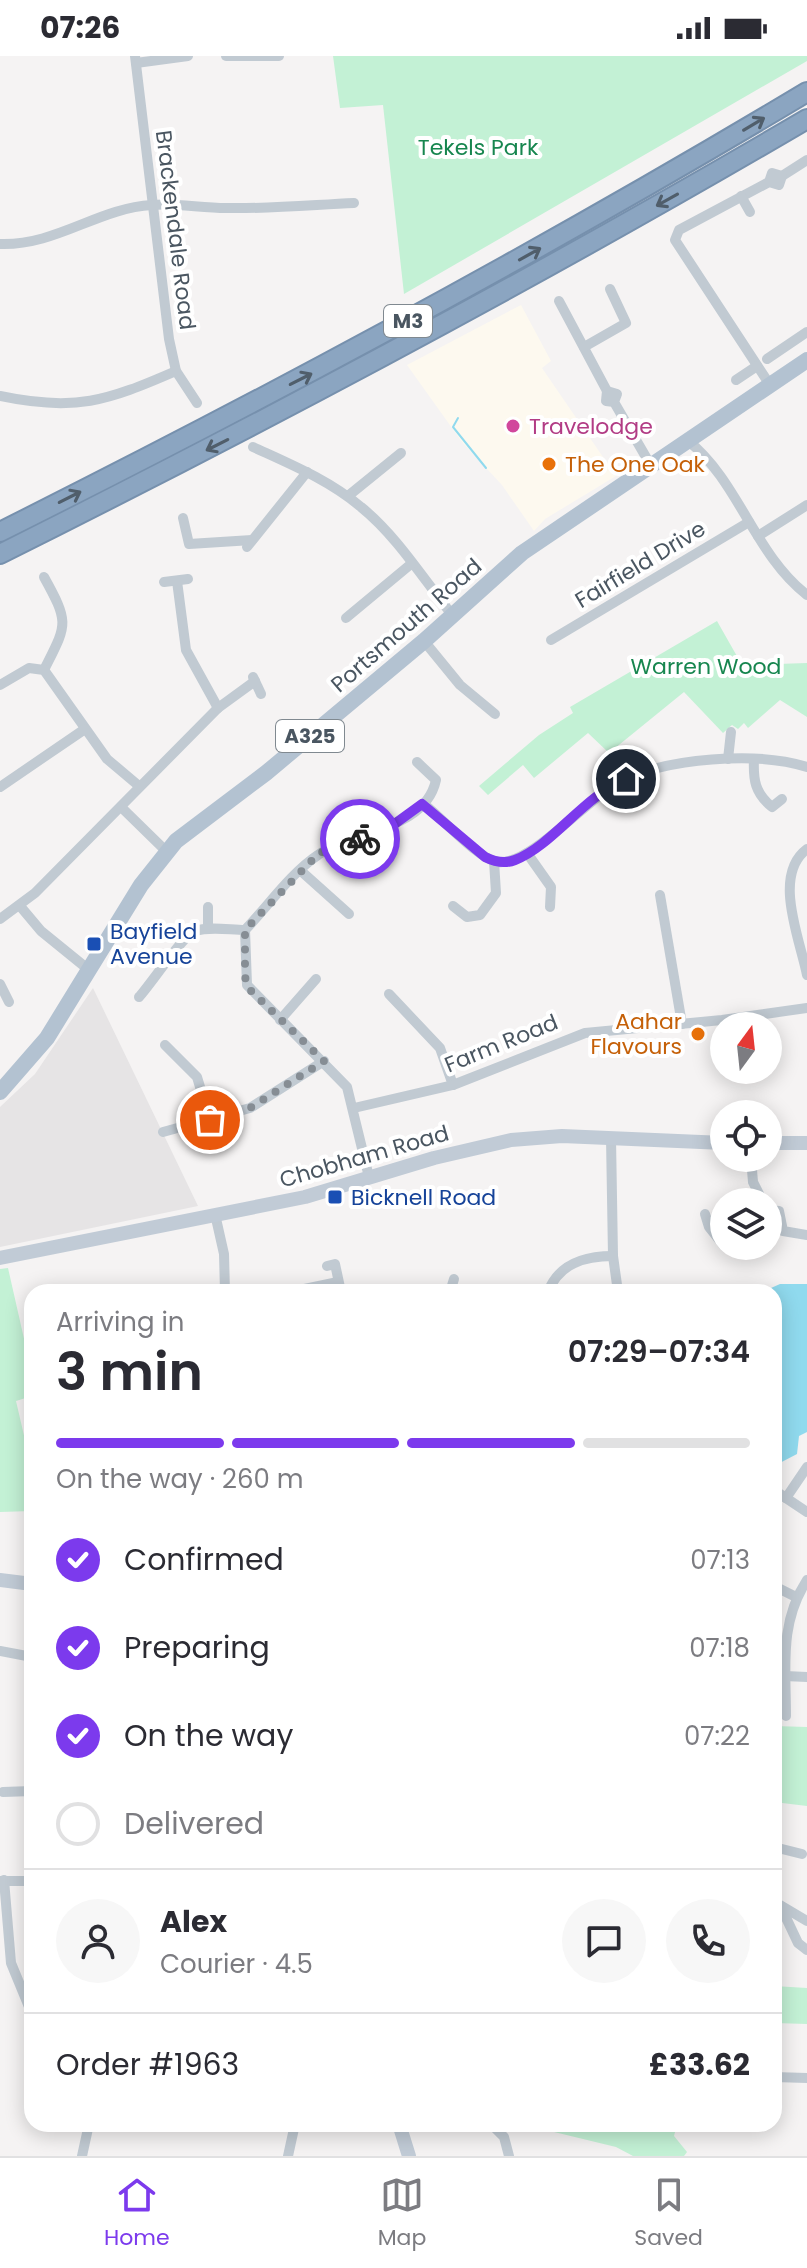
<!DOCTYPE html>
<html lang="en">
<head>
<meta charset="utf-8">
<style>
  :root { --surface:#fff; --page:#f7f7f7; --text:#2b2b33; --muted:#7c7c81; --line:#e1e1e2; --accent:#7c3aed }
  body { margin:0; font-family:Poppins,sans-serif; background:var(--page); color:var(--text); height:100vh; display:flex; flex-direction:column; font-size:30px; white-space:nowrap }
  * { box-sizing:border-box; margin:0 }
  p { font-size:26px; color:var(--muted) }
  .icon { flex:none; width:44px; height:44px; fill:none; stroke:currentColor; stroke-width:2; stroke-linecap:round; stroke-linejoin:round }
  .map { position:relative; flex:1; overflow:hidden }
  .drawer { position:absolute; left:24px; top:1228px; width:758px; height:848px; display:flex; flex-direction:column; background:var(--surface); border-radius:24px; box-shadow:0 4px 20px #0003 }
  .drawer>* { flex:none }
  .needle { width:52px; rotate:15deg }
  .tools { position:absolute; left:710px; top:956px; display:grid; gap:16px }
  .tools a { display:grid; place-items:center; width:72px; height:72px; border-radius:50%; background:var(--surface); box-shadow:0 4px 20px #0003; font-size:40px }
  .pin { position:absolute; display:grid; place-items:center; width:68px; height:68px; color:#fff; margin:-34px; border:4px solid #fff; border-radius:50%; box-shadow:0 2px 8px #0007 }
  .courier { position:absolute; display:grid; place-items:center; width:80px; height:80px; margin:-40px; border:6px solid #7c3aed; border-radius:50%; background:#fff; color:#222; box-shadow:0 2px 10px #0007 }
  .overview em { font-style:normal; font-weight:600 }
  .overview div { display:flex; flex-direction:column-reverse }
  .overview { display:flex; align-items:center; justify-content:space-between; height:136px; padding:0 32px }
  h1 { font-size:52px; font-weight:600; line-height:60px }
  .bar { display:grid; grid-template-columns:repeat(4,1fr); gap:12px 8px; align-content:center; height:96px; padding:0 32px }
  .bar i { height:10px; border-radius:6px; background:var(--line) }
  .bar .current { background:var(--accent) }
  .bar p { grid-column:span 4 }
  .line { display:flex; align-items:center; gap:20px; padding:0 32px; border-top:2px solid var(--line) }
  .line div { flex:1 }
  .round { display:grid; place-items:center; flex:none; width:84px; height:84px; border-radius:42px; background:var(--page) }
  ol { padding:0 32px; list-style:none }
  li { display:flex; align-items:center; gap:24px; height:88px }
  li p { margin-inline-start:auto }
  li .icon { padding:8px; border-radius:50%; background:var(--accent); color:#fff; stroke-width:4 }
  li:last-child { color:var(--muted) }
  li i { width:44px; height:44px; border:4px solid var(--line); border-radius:50% }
  .status { display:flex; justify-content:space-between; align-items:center; height:56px; padding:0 40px; background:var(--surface); direction:ltr }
  .status svg { height:22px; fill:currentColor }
  .dock { display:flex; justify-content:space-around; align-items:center; height:112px; border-top:2px solid var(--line); background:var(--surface); font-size:22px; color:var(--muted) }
  .dock a { display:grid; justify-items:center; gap:4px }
  .dock .current { color:var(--accent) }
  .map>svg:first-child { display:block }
  .commercial { fill:#fdf9ef }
  .education { fill:#e6e4e5 }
  .green { fill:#c3f1d5 }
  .water { fill:#90daee }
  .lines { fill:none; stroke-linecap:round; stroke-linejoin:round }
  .stream { stroke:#90daee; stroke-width:2 }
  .highway-casing { stroke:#7690ad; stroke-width:22 }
  .street { stroke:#c1cad2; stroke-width:10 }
  .secondary { stroke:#c1cbd6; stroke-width:14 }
  .primary { stroke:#b3c2d1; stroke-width:16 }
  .highway { stroke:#8ba5c1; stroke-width:18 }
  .oneway { stroke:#505e6b }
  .done { stroke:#868d94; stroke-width:8; stroke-dasharray:0 14.4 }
  .route { stroke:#7c3aed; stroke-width:10 }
  .hotel-dot { fill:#d1479c; stroke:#fff; stroke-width:3 }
  .food-dot { fill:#e8710a; stroke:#fff; stroke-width:3 }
  .transit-dot { fill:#1a4fb4; stroke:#fff; stroke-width:3 }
  .labels { text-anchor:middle; stroke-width:8; stroke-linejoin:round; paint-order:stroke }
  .shield { fill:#fff; stroke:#808990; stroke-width:2 }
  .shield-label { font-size:20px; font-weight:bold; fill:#4a5661 }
  .park-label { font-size:22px; fill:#17864f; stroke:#fff }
  .street-label { font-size:22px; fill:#4a5661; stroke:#fff }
  .hotel-label { font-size:22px; fill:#b23c85; stroke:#fff; text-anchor:start }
  .food-label { font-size:22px; fill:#c56008; stroke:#fff; text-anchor:start }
  .transit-label { font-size:22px; fill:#164399; stroke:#fff; text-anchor:start }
</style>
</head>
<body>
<div class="status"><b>07:26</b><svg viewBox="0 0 49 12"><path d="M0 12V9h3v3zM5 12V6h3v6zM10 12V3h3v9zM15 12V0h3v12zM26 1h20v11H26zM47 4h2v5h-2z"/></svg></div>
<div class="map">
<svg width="807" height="2100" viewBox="0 0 807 2100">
  <rect width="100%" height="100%" fill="#f5f3f3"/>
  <path class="commercial" d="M521 249 551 305 542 312 616 420 545 463 534 475 502 429 462 386 407 309Z"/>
  <path class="education" d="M93 932 198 1150 0 1191V1051L35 1018Z"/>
  <g class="green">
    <path d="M333 0H807V5L404 238 383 49 340 52Z"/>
    <path d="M717 565 742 609 807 607V661L780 644 748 672 744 667 738 673 732 669 723 677 684 636 609 697 588 677 534 722 523 709 488 739 479 730 539 679 573 657 570 651Z"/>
    <path d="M8 1212 32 1318V1340L16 1345 32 1414V1455L0 1456V1213Z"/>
    <path d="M774 1670 807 1671V1750L774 1746Z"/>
    <path d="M774 1930 807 1932V1968L774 1967Z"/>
    <path d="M544 2068H677L674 2080 687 2096 684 2100H633L616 2091 550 2075Z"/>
  </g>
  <path class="water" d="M780 1228H807V1376L799 1380 797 1398 774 1410V1236H762Z"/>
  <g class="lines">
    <path class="stream" d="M458 362 453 371 486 412"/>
    <defs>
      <g id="highway">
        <path d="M0 476C276 338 542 195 807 36"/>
        <path d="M0 498C274 361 543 218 807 63"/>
      </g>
    </defs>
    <use href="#highway" class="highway-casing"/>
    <g class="street">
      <path d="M135 0 169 283 176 315 197 347"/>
      <path d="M226 0H279"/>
      <path d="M136 7 188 0"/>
      <path d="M782 120 807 104"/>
      <path d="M769 126 779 129 782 120 772 117 769 126 679 174 675 184 770 329"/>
      <path d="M741 140 750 156"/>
      <path d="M0 188C56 190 98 152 152 149 176 147 201 152 226 152 268 153 311 149 354 147"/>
      <path d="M559 245 607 335"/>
      <path d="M584 291 626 267 610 233"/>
      <path d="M767 303 807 276"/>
      <path d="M736 324 757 310"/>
      <path d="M0 340C75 356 107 345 176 315"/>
      <path d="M614 346 606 345 607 335 617 338 614 346 650 408"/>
      <path d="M687 384C739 425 754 498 807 539"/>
      <path d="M253 391C290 408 329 424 361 451 397 480 424 524 453 560"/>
      <path d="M348 440 401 397"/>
      <path d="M183 462 189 488 252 484"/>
      <path d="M758 480 807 449"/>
      <path d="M247 491 307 416"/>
      <path d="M177 525 186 594 218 652"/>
      <path d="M164 526 188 523"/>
      <path d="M346 562 411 508"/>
      <path d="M551 584 749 466"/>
      <path d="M424 585 460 629 495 658"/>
      <path d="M44 614C67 568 70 568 44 521"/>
      <path d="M253 621 261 638"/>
      <path d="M0 629 29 612 44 614 107 703 139 730"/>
      <path d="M728 703 731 676"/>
      <path d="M754 703C753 724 755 737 772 751L782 743"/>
      <path d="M0 731 85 673"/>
      <path d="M425 749C443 763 478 803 498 806 530 810 588 742 619 726 666 702 757 695 807 711"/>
      <path d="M121 751 166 795"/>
      <path d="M807 793C772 819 800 883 807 919"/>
      <path d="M527 797 551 831 550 851"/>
      <path d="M301 815 349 858"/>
      <path d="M660 839 682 968"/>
      <path d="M20 850 41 875 89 914"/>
      <path d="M453 850 467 861 480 859 496 837 494 805"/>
      <path d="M0 863 35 837 218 652 255 625"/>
      <path d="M208 873V851"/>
      <path d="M245 874 247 929 347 1031 369 1121"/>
      <path d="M245 874C268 850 291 817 318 799 353 774 425 775 436 724L417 706"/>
      <path d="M0 928 9 946"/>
      <path d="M389 938 440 992 453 1029"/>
      <path d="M139 941C151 928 184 878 195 875 210 870 230 874 245 874"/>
      <path d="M280 964 316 923"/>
      <path d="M165 989 197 1021 210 1064"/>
      <path d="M354 1052 453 1029 585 977 722 964 807 952"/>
      <path d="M163 1076 250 1052 324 1005"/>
      <path d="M611 1082 613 1200 618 1236"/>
      <path d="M751 1102 753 1126 763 1146"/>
      <path d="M768 1154 779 1155 783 1175 807 1179"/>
      <path d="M215 1158 224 1198 225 1236"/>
      <path d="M705 1158 709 1171 724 1190"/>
      <path d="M327 1210 335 1208 341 1236"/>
      <path d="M290 1236 338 1226"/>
      <path d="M450 1236 454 1223"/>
      <path d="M548 1236C559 1207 585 1200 613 1200"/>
      <path d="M774 1434 807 1456"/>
      <path d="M786 1442 807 1411"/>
      <path d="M774 1530 796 1541"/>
      <path d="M0 1595 32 1601"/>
      <path d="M785 1620 807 1621"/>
      <path d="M786 1660C786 1611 779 1567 807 1524"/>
      <path d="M3 1736 32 1735"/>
      <path d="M774 1791 802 1798"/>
      <path d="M4 1824 11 1907 32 1958"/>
      <path d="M0 1825H32"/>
      <path d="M807 1865 780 1849 798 1887 807 1894"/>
      <path d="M774 2021 807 2022"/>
      <path d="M491 2068 504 2081 509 2100"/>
      <path d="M82 2100 89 2068"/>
      <path d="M288 2100 295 2068"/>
    </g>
    <g class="secondary">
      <path d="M768 1087H807"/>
      <path d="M0 1202 305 1141 434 1102 511 1084 562 1080 724 1087"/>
      <path d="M0 1524 32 1528"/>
      <path d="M399 2068 409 2100"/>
    </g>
    <path class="primary" d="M0 1036 47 982 141 829 176 785 266 717 424 585 522 497 807 304"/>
    <use href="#highway" class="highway"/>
  </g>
  <defs><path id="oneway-shaft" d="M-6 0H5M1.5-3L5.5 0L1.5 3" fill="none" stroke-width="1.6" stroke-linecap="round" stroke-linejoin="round" transform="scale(2)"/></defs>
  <g class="oneway">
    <use href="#oneway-shaft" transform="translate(754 68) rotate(-31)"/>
    <use href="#oneway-shaft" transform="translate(667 144) rotate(151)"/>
    <use href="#oneway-shaft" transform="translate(530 198) rotate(-29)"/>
    <use href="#oneway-shaft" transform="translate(301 323) rotate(-27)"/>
    <use href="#oneway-shaft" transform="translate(217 389) rotate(153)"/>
    <use href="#oneway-shaft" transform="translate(70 441) rotate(-27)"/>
  </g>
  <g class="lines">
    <path class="done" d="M210 1064 250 1052 324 1005 249 933 245 921V874L319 797 360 783"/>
    <path class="route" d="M360 783 389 772 422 748 485 801C495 806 505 808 515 804 553 789 584 740 626 723"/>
  </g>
  <circle class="hotel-dot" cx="513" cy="370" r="8"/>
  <g class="food-dot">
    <circle cx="549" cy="408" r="8"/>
    <circle cx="698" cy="978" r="8"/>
  </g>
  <g class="transit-dot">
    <rect x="86" y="880" width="16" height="16" rx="4"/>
    <rect x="327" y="1133" width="16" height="16" rx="4"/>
  </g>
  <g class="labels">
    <g class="shield">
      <rect x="384" y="249" width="48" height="32" rx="6"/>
      <rect x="276" y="664" width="68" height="32" rx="6"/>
    </g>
    <g class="shield-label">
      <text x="408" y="272">M3</text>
      <text x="310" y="687">A325</text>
    </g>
    <g class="park-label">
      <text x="478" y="99">Tekels Park</text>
      <text x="706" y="618">Warren Wood</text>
    </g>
    <g class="street-label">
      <text transform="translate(176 174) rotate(83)" y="8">Brackendale Road</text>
      <text transform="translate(640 508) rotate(-31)" y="8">Fairfield Drive</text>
      <text transform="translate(406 569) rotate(-41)" y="8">Portsmouth Road</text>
      <text transform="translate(501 987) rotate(-22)" y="8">Farm Road</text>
      <text transform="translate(364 1100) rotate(-16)" y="8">Chobham Road</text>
    </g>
    <g class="hotel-label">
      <text x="529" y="378">Travelodge</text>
    </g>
    <g class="food-label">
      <text x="565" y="416">The One Oak</text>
      <text x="682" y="973" text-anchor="end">Aahar<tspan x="682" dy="25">Flavours</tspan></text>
    </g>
    <g class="transit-label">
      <text x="110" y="883">Bayfield<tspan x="110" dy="25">Avenue</tspan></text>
      <text x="351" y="1149">Bicknell Road</text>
    </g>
  </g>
</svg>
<div class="tools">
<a><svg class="needle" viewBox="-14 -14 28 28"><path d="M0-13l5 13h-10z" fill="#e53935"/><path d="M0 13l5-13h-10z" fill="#7c7c81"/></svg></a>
<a><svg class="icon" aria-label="locate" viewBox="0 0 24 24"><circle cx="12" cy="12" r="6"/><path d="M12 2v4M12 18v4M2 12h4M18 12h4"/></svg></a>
<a><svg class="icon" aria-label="layers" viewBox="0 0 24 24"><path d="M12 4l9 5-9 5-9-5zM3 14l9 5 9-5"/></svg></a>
</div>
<div class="pin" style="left:210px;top:1064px;background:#ea580c"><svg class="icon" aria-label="bag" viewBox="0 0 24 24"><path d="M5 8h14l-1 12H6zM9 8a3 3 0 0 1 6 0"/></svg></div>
<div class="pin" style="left:626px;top:723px;background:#1f2937"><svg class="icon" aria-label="home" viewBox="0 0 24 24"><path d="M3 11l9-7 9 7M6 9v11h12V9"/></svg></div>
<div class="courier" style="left:360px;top:783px"><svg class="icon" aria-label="bike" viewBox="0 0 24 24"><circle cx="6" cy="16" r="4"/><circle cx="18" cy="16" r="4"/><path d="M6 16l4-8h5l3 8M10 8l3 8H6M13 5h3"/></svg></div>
<section class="drawer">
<div class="overview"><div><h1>3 min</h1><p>Arriving in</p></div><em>07:29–07:34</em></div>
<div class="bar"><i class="current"></i><i class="current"></i><i class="current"></i><i></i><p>On the way · 260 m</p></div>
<ol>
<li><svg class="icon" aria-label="check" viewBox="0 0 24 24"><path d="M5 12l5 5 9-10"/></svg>Confirmed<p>07:13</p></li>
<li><svg class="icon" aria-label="check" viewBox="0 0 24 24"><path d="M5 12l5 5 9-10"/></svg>Preparing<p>07:18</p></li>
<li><svg class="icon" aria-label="check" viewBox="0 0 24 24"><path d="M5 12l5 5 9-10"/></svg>On the way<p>07:22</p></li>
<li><i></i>Delivered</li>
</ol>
<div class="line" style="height:144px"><a class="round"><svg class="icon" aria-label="person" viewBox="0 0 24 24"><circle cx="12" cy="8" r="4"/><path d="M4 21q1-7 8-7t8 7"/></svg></a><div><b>Alex</b><p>Courier · 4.5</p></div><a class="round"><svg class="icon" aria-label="chat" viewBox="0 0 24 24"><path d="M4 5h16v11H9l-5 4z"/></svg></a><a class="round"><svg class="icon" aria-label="phone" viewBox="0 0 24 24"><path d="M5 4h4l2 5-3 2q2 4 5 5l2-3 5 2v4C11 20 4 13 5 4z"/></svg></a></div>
<div class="line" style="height:104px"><div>Order #1963</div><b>£33.62</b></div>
</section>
</div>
<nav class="dock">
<a class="current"><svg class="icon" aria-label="home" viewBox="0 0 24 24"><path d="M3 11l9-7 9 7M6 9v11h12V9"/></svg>Home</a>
<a><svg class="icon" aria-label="map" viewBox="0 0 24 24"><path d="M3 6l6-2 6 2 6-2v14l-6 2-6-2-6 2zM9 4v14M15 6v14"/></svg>Map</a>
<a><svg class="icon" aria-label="saved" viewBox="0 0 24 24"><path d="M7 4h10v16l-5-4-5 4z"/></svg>Saved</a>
</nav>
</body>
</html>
